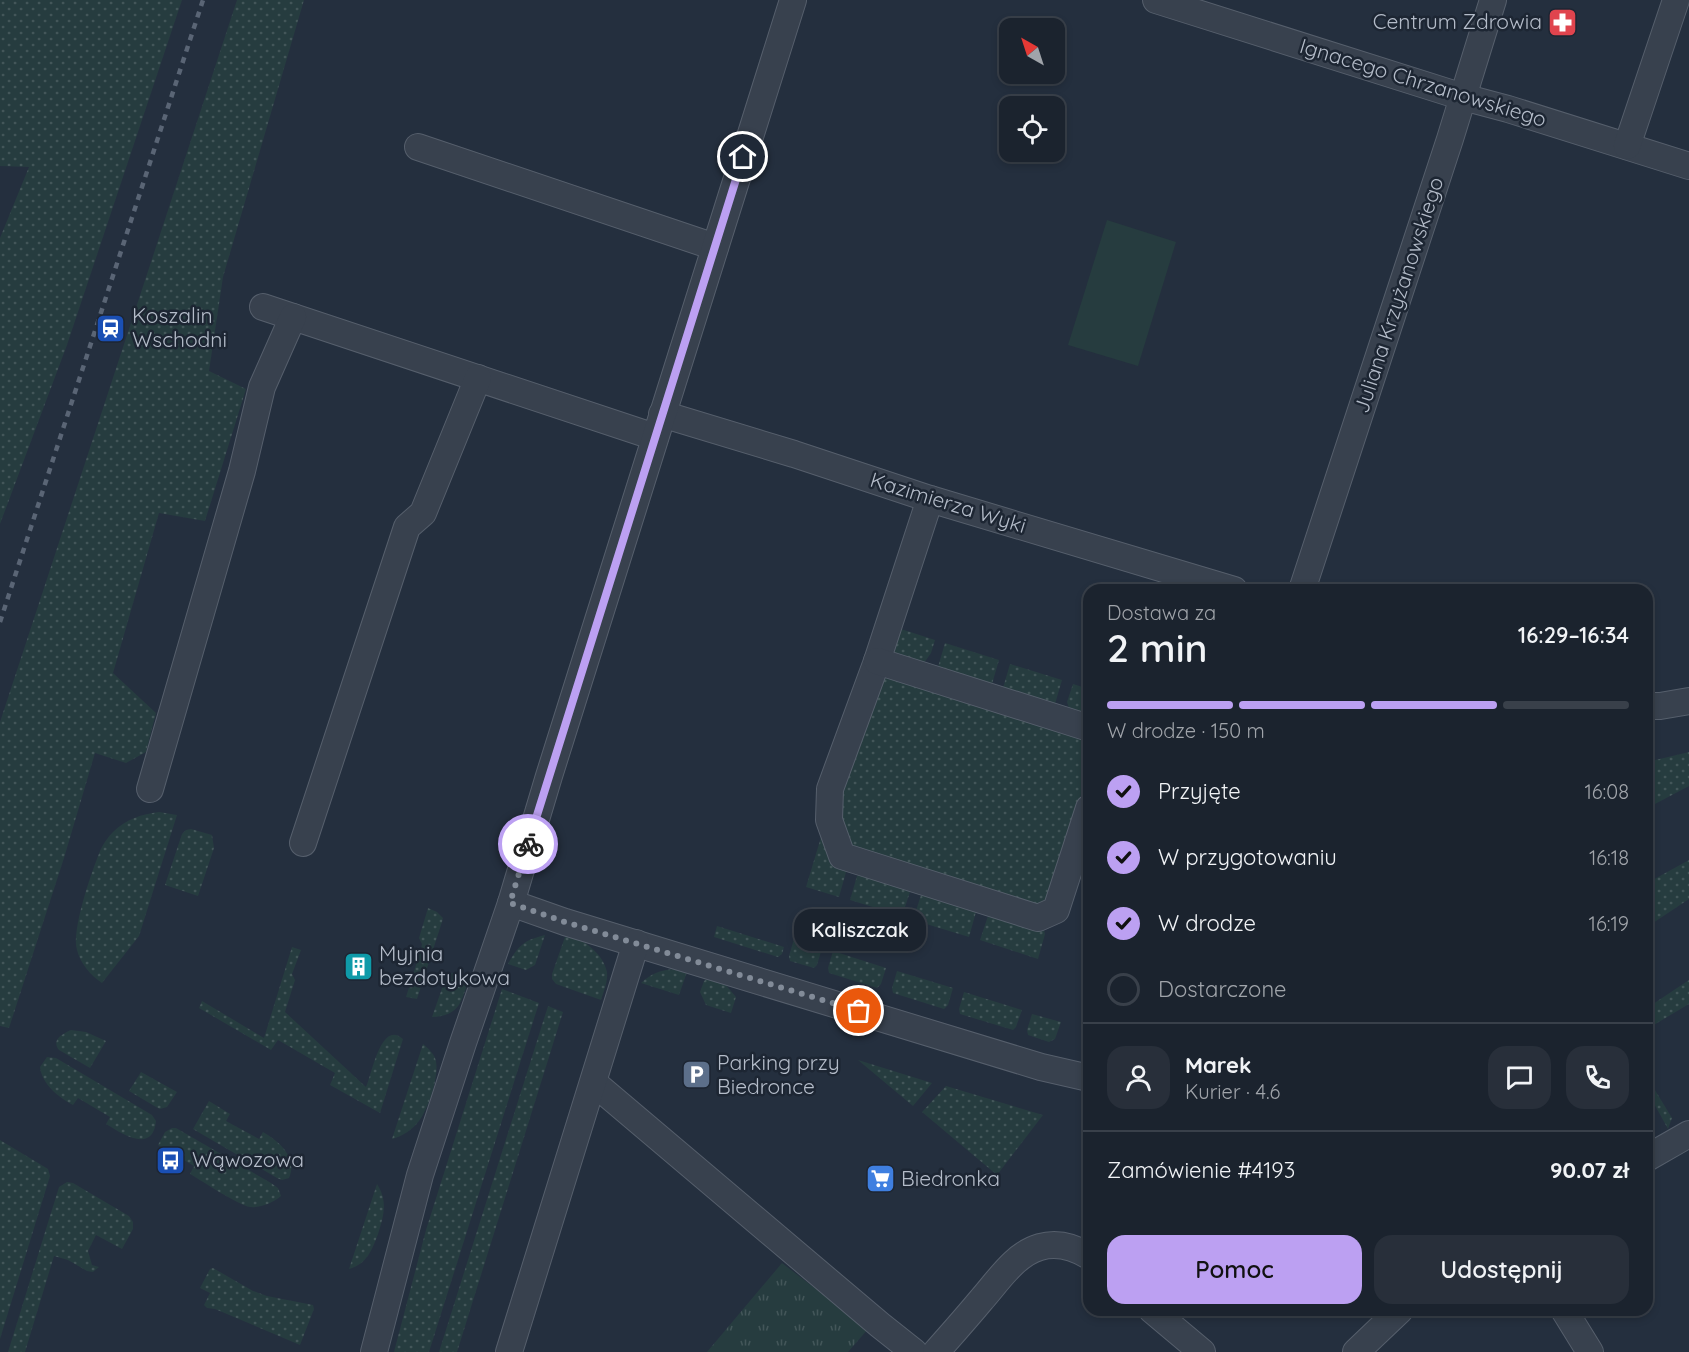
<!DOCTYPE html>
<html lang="pl">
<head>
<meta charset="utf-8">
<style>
  :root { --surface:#1b232e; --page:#282f3a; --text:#f1f3f6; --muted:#a0a4aa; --line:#39404a; --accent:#bca0f2 }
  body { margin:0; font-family:Quicksand,sans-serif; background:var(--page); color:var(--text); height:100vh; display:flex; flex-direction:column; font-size:22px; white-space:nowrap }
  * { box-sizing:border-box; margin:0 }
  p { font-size:20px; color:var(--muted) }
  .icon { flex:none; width:33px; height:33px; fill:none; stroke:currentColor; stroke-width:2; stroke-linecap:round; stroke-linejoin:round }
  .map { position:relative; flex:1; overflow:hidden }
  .panel { position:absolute; left:1083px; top:584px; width:570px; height:732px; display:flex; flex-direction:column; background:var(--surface); border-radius:18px; box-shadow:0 3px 9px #0003,0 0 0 2px var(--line) }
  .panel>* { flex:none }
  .needle { width:39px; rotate:321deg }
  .tools { position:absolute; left:999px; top:18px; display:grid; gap:12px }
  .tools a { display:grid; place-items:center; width:66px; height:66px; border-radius:12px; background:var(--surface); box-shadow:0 3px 9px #0003,0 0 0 2px var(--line); font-size:30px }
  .pin { position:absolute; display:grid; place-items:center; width:51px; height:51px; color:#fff; margin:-26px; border:3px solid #fff; border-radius:50%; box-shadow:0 2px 6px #0007 }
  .courier { position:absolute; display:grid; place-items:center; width:60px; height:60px; margin:-30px; border:4px solid #bca0f2; border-radius:50%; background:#fff; color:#222; box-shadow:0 2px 8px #0007 }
  .bubble { position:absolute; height:42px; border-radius:18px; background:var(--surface); box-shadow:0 3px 9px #0003,0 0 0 2px var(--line); font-size:20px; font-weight:600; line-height:42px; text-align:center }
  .overview em { font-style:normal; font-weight:600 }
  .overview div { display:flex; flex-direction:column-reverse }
  .overview { display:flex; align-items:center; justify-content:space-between; height:102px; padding:0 24px }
  h1 { font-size:39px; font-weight:600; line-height:45px }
  .bar { display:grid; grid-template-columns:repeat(4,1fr); gap:9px 6px; align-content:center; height:72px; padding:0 24px }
  .bar i { height:8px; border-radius:4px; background:var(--line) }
  .bar .on { background:var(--accent) }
  .bar p { grid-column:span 4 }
  .line { display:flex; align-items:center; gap:15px; padding:0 24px; border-top:2px solid var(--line) }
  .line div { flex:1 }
  .round { display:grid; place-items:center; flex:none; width:63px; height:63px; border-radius:18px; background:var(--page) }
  ol { padding:0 24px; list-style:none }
  li { display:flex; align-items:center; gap:18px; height:66px }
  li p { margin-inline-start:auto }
  li .icon { padding:6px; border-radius:50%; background:var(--accent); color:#111; stroke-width:4 }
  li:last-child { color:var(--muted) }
  li i { width:33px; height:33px; border:3px solid var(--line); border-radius:50% }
  .cta { display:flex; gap:12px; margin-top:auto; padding:12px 24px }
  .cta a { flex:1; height:69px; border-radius:18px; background:var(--accent); color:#111; font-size:24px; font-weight:600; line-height:69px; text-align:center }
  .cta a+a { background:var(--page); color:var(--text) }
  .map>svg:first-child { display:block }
  .grass { fill:url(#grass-dots) }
  .park { fill:url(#park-tufts) }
  .garden { fill:#263c3f }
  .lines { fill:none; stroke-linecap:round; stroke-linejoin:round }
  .minor-casing { stroke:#565f6c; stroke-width:28 }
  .minor { stroke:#38414e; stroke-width:26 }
  .rail { stroke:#5a6575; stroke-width:4.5; stroke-dasharray:6 6; stroke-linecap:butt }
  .done { stroke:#828b98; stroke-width:6; stroke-dasharray:0 10.8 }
  .route { stroke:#bca0f2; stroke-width:8 }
  .labels { text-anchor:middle; stroke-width:5; stroke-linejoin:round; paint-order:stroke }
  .poi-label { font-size:21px; fill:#b4bcc9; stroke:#1d2633; text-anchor:start }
  .street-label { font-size:21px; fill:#b4bcc9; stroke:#1d2633 }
</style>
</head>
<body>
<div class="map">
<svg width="1689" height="1352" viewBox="0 0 1689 1352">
  <defs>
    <pattern id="grass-dots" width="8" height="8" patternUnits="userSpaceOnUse" patternTransform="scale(1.5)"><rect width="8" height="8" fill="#263c3f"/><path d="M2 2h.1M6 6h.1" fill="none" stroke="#435659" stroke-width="1.8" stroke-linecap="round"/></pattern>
    <pattern id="park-tufts" width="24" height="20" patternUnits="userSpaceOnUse" patternTransform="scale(1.5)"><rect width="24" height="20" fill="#263c3f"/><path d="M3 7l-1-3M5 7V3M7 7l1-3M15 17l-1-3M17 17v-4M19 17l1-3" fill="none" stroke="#435659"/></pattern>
  </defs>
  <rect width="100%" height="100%" fill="#242f3e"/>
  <g class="grass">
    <path d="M0 0H182L67 345 0 524V238L29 167 0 166Z"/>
    <path d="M237 0H304L223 277 209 371 246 389 205 521 159 513 113 673 156 713 146 752 126 763 95 753 64 858 9 1028 0 1026V722Z"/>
    <path d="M919 571 901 629 935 640 931 653 924 663 892 652Z"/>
    <path d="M945 643 999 660 992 684 938 667Z"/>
    <path d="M1010 664 1062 680 1055 704 1003 688Z"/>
    <path d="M881 671 1089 737V770L1047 901 1035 906 848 847 837 803Z"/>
    <path d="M1073 684 1089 689V722L1070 711 1067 702Z"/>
    <path d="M1689 752V786L1655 804 1647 789V762Z"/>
    <path d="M159 812 177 815 139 936 102 983C91 976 80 963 77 950 71 930 92 871 100 851 103 844 108 837 113 832 126 819 142 814 159 812Z"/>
    <path d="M191 829 212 835 214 848 198 896 165 885 182 834 186 830Z"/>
    <path d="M822 834 846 872 839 897 806 887Z"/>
    <path d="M1689 860V899L1647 927V880L1649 882Z"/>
    <path d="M861 873 908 888 910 892 902 916 850 900 857 876Z"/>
    <path d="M924 893 975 909 976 912 969 937 913 920 921 895Z"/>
    <path d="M428 908 437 912 443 918 442 922 417 999 406 997 421 949 422 944 419 938Z"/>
    <path d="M991 914 1044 930 1045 934 1038 959 980 940 988 916Z"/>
    <path d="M717 926 784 947 782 954 778 957 714 937Z"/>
    <path d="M566 934C582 938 603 953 607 972 608 981 604 991 601 1000L556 984 552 979V974Z"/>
    <path d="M545 935 535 965 526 970 508 964C518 945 525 940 545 935Z"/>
    <path d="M794 939 822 948 817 965 814 968 790 961 789 956Z"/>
    <path d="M292 947 301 950 292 974 295 980 285 1012 366 1087C372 1074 381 1019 403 1039L380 1113 330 1085 335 1073 278 1040 271 1050 199 1008 202 1001 264 1038Z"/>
    <path d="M833 951 886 968 881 984 877 988 829 973 828 968Z"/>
    <path d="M675 969 687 972 679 995 641 983C652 973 660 970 675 969Z"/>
    <path d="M897 971 953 988 948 1005 944 1009 893 993 892 988Z"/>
    <path d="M452 973 469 977C462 1001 460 1016 432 1017L446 977Z"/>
    <path d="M708 978 725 984 736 997 731 1013 706 1005 700 992 704 981Z"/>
    <path d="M1689 980V1004L1647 1029V1008Z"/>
    <path d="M502 989 539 1003 429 1352H394L426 1230Z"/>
    <path d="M964 992 1022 1010 1016 1027 1013 1030 960 1014 959 1009Z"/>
    <path d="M548 1006 563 1012 457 1352H439Z"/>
    <path d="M1032 1014 1061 1022 1055 1039 1049 1042 1028 1035 1027 1030Z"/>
    <path d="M71 1030 86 1032 106 1041 90 1068 59 1050C51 1040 62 1034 71 1030Z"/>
    <path d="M423 1044C428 1048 433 1053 435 1058 441 1073 428 1109 419 1121 412 1130 403 1136 392 1139Z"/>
    <path d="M47 1057 56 1058 152 1115 156 1121C153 1154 122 1134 106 1124L110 1117 78 1098 73 1105C58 1097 42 1084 40 1067Z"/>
    <path d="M858 1060 932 1083 913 1106Z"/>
    <path d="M141 1072 177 1092 167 1107 160 1109 156 1107 129 1091Z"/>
    <path d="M1647 1077 1672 1118 1668 1129 1647 1091Z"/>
    <path d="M946 1086 1043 1115 997 1175 922 1112Z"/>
    <path d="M209 1101 230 1114 226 1121 259 1139 263 1132C279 1141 298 1158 289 1178L282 1180 277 1178 193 1129Z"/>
    <path d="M172 1128H176L271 1183 278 1188 281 1196C273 1203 260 1208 250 1207 238 1205 202 1181 190 1174L194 1166 158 1145 165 1132Z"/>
    <path d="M0 1140 48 1169 50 1176 0 1339Z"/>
    <path d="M67 1182 73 1183 129 1216 133 1222V1229L122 1249 96 1235 88 1251 92 1265 99 1267 93 1272 87 1271 68 1260 54 1256 25 1352H8L59 1187Z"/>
    <path d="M377 1184C388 1201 384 1216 378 1234 372 1250 367 1264 349 1269Z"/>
    <path d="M213 1268 253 1291 267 1296 313 1305 314 1309 300 1345 215 1309 207 1308 204 1305 210 1293 200 1288 210 1269Z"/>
  </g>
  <path class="park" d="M782 1263 868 1329 848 1352H707Z"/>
  <path class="garden" d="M1107 220 1176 242 1138 366 1068 345Z"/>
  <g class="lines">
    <defs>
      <g id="minor">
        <path d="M1156 0 1463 97 1508 109 1689 166"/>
        <path d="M1627 146 1676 0"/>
        <path d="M418 147 715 247"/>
        <path d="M263 307 655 437"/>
        <path d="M662 414 794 454 930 499 1234 590"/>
        <path d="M930 499 877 661 830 789 829 820 842 856 1038 918 1056 910 1089 808"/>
        <path d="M1302 590 1450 139 1493 0"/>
        <path d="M877 661 1089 728"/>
        <path d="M1647 706H1660L1689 701"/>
        <path d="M150 789 242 471 262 387 293 317"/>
        <path d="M303 843 407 527 423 513 478 378"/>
        <path d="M511 903 565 922 1041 1067 1089 1078"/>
        <path d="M594 1083 880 1325 914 1352"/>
        <path d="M1647 1158 1689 1134"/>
        <path d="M1152 1310 1202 1352"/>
        <path d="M1564 1310 1590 1352"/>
        <path d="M374 1352 420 1175 463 1043 511 903 549 776 793 0"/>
        <path d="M509 1352 636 943"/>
        <path d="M936 1352C952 1334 967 1317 982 1299 998 1281 1015 1254 1040 1247 1057 1242 1074 1247 1089 1256"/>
        <path d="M1356 1352 1400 1310"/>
      </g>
    </defs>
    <use href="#minor" class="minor-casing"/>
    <use href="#minor" class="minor"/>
    <path class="rail" d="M0 622 203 0"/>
  </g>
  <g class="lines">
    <path class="done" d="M528 844 510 903 565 922 859 1011"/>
    <path class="route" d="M528 844 743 157"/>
  </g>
  <defs>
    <symbol id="pharmacy-square" viewBox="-11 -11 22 22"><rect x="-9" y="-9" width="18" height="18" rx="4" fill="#e0444e" stroke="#1d2633"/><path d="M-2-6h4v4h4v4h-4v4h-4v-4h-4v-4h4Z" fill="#fff"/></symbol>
    <symbol id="station-square" viewBox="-11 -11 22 22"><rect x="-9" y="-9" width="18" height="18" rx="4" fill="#1a4fb4" stroke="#1d2633"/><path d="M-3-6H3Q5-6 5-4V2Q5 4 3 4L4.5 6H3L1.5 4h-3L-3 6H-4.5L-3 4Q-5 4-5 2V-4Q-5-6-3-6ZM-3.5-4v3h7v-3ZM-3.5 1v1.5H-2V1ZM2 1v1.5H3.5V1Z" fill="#fff"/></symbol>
    <symbol id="building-square" viewBox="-11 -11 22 22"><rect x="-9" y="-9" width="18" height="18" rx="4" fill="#0f9aa8" stroke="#1d2633"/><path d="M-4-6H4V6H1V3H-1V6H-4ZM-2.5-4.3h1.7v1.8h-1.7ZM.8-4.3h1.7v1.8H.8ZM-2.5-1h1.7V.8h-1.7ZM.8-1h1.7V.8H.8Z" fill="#fff"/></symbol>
    <symbol id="parking-square" viewBox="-11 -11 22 22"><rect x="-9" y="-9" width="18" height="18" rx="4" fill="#5c6f8a" stroke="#1d2633"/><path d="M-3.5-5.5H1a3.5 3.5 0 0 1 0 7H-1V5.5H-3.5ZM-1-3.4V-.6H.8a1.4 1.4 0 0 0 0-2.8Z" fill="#fff"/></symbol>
    <symbol id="bus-square" viewBox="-11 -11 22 22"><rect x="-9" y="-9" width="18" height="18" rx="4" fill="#1a4fb4" stroke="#1d2633"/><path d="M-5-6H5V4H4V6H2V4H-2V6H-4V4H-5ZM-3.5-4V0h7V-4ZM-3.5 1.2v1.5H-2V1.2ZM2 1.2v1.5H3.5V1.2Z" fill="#fff"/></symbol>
    <symbol id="supermarket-square" viewBox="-11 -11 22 22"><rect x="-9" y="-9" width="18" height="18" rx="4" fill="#3f7fe0" stroke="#1d2633"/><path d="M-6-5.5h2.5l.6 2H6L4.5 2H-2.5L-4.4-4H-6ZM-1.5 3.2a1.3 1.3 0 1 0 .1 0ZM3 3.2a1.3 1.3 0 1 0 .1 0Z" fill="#fff"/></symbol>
  </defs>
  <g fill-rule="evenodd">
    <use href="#pharmacy-square" x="1546" y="6" width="33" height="33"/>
    <use href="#station-square" x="94" y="312" width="33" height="33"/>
    <use href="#building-square" x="342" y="950" width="33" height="33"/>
    <use href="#parking-square" x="680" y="1058" width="33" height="33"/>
    <use href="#bus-square" x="154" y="1144" width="33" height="33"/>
    <use href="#supermarket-square" x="864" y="1162" width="33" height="33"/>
  </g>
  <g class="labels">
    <g class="poi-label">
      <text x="1542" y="29" text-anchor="end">Centrum Zdrowia</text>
      <text x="132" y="323">Koszalin<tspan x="132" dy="24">Wschodni</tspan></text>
      <text x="379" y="961">Myjnia<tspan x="379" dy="24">bezdotykowa</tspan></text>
      <text x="717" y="1070">Parking przy<tspan x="717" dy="24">Biedronce</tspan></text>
      <text x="192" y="1167">Wąwozowa</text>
      <text x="901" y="1186">Biedronka</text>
    </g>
    <g class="street-label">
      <text transform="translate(1423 83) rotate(17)" y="7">Ignacego Chrzanowskiego</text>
      <text transform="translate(1399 295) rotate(-72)" y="7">Juliana Krzyżanowskiego</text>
      <text transform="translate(948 503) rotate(17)" y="7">Kazimierza Wyki</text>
    </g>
  </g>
</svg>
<div class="tools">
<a><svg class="needle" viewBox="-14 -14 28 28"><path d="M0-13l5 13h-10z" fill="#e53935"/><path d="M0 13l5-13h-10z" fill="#a0a4aa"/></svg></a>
<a><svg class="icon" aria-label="locate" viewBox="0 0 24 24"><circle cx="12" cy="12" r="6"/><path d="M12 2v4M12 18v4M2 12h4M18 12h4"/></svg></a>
</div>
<div class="pin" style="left:859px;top:1011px;background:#ea580c"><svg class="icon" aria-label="bag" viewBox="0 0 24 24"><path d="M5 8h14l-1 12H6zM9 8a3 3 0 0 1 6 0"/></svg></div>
<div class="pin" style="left:743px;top:157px;background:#1f2937"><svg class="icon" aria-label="home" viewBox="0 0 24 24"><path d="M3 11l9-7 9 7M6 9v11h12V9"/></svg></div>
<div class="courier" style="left:528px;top:844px"><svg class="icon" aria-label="bike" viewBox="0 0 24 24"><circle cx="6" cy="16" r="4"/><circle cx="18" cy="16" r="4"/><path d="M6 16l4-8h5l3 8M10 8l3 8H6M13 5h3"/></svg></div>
<div class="bubble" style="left:794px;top:909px;width:132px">Kaliszczak</div>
<section class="panel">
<div class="overview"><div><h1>2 min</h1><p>Dostawa za</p></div><em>16:29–16:34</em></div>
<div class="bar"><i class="on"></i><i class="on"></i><i class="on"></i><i></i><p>W drodze · 150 m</p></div>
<ol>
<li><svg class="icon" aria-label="check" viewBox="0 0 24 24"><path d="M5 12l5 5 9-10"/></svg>Przyjęte<p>16:08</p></li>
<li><svg class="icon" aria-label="check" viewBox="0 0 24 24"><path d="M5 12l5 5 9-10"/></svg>W przygotowaniu<p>16:18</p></li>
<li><svg class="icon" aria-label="check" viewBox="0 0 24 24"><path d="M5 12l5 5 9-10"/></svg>W drodze<p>16:19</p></li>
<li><i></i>Dostarczone</li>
</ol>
<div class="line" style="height:108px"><a class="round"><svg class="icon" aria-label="person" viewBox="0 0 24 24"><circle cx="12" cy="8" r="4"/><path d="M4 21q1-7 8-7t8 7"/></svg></a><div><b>Marek</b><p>Kurier · 4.6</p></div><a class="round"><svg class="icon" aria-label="chat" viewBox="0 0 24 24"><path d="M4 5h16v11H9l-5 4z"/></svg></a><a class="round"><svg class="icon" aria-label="phone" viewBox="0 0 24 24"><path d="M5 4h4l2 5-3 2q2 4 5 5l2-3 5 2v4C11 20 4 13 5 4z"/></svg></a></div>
<div class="line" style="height:78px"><div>Zamówienie #4193</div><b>90.07 zł</b></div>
<div class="cta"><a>Pomoc</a><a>Udostępnij</a></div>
</section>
</div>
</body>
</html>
